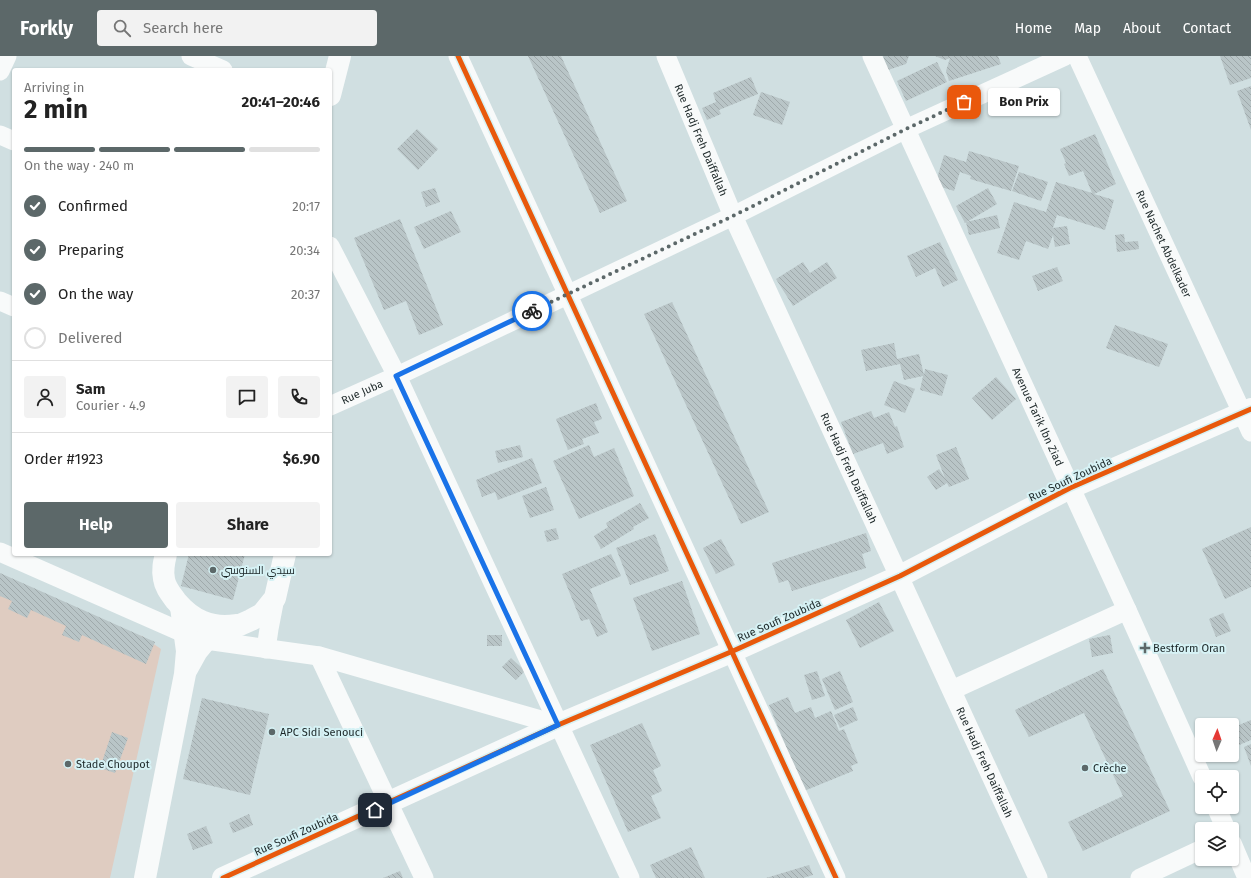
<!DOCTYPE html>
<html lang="en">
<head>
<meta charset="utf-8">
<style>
  :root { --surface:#fff; --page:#f2f2f2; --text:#222; --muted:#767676; --line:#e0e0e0; --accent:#5c6869 }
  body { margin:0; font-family:"Fira Sans",Cairo,sans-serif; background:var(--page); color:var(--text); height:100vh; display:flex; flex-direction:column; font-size:15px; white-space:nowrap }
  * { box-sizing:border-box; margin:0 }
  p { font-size:13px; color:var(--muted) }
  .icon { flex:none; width:22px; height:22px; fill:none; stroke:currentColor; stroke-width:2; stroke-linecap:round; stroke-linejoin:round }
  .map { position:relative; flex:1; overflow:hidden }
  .sheet { position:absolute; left:12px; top:12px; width:320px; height:488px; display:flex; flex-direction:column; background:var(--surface); border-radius:4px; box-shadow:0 1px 3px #0004 }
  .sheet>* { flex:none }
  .needle { width:26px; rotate:2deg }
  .fabs { position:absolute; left:1195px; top:662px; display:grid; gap:8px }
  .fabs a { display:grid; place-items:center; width:44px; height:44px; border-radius:4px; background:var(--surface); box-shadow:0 1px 3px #0004; font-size:20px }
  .pin { position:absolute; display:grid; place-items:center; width:34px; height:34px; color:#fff; margin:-17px; border-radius:8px; box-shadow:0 2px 6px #0006 }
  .courier { position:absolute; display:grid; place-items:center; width:40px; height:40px; margin:-20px; border:3px solid #1a73e8; border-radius:50%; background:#fff; color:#222; box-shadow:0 1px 5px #0007 }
  .bubble { position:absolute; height:28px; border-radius:4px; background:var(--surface); box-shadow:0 1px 3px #0004; font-size:13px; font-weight:700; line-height:28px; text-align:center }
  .headline em { font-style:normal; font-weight:700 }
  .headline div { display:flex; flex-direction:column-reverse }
  .headline { display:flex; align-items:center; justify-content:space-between; height:68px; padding:0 12px }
  h1 { font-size:26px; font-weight:700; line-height:30px }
  .bar { display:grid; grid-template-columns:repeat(4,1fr); gap:6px 4px; align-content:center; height:48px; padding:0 12px }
  .bar i { height:5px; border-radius:3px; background:var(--line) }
  .bar .active { background:var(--accent) }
  .bar p { grid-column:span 4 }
  .line { display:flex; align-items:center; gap:10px; padding:0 12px; border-top:1px solid var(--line) }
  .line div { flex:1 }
  .round { display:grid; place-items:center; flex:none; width:42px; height:42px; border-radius:4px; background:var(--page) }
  ol { padding:0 12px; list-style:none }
  li { display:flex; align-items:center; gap:12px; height:44px }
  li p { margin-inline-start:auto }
  li .icon { padding:4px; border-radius:50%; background:var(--accent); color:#fff; stroke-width:4 }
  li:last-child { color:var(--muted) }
  li i { width:22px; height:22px; border:2px solid var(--line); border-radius:50% }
  .button { display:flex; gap:8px; margin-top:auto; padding:8px 12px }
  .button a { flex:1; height:46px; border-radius:4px; background:var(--accent); color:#fff; font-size:16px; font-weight:700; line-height:46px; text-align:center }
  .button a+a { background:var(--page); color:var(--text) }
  header { display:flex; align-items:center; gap:24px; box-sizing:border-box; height:56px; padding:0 20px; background:var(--accent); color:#fff }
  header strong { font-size:19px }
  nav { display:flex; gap:22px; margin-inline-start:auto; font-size:14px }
  .search { width:280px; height:36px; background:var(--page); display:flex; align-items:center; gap:10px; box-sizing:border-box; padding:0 14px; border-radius:4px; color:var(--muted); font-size:15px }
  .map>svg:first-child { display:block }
  .park { fill:#dfccc1 }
  .building { fill:url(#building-back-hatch) }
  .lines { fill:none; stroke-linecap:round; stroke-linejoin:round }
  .street { stroke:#f8fafa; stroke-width:19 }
  .secondary { stroke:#f8fafa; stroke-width:22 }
  .cycleway-casing { stroke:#d6f2f5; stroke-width:8 }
  .cycleway { stroke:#e8590c; stroke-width:5 }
  .done { stroke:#5c6869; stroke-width:4; stroke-dasharray:0 7.2 }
  .route { stroke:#1a73e8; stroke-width:5 }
  .poi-dot { fill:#5c6869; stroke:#d6f2f5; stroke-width:1.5 }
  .labels { text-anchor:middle; stroke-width:4; stroke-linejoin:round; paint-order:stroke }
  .street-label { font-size:11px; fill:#1d2829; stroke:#d6f2f5 }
  .poi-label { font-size:11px; fill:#1d2829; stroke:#d6f2f5; text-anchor:start }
</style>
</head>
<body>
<header>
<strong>Forkly</strong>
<div class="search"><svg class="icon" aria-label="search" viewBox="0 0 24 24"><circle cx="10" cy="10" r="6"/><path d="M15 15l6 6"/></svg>Search here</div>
<nav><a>Home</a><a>Map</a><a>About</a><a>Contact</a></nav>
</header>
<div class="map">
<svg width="1251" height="822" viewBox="0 0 1251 822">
  <defs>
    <pattern id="building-back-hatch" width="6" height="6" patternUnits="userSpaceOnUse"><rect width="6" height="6" fill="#b9c5c7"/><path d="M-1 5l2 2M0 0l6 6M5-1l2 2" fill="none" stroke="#9fa9ab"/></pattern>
  </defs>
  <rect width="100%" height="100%" fill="#d0dfe1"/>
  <path class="park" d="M0 518 129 578 142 580 161 593 110 822H0Z"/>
  <g class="building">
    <path d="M528 0H561L627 145 600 157Z"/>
    <path d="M883 0H909L906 8 888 14Z"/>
    <path d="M935 0H998L1001 8 949 25 946 15 950 2 945 4Z"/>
    <path d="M1220 0H1251V22L1230 29Z"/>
    <path d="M937 6 947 26 906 45 897 25Z"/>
    <path d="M751 21 758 38 719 54 721 58 707 64 702 52 716 46 713 37Z"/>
    <path d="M1251 30V74L1237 35Z"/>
    <path d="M761 36 790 46 782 69 753 59Z"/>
    <path d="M417 73 438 93 418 114 397 93Z"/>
    <path d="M1095 78 1116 128 1094 138 1114 144 1105 174 1057 159 1053 172 1067 170 1070 188 1055 191 1053 179 1048 193 1026 185 1019 204 997 197 1014 146 1046 156 1056 126 1092 137 1083 115 1069 120 1064 108 1066 107 1060 93Z"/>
    <path d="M969 95 1019 110 1011 135 970 123 971 120 960 116 954 135 935 129 944 99 966 106Z"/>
    <path d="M1019 116 1048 126 1041 145 1012 135Z"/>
    <path d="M435 132 440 146 426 151 421 136Z"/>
    <path d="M988 132 997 148 965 167 956 150Z"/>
    <path d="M451 155 461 176 424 193 414 171Z"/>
    <path d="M997 159 1000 172 969 179 966 166Z"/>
    <path d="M400 163 443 269 419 279 406 245 384 254 354 182Z"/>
    <path d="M1124 178 1125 186 1138 185 1139 193 1117 196 1115 179Z"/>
    <path d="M940 186 958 224 943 231 935 212 916 221 907 200Z"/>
    <path d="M803 206 810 217 827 206 837 222 793 250 776 223Z"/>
    <path d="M1057 211 1063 225 1038 235 1032 220Z"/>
    <path d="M672 246 769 456 741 468 644 258Z"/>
    <path d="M1115 269 1168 288 1159 311 1106 292Z"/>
    <path d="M894 287 897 303 919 298 924 319 925 313 948 319 942 340 920 334 923 320 904 324 900 308 866 315 861 294Z"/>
    <path d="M996 321 1016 343 992 364 972 342Z"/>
    <path d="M894 325 915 333 905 357 884 349Z"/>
    <path d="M596 347 602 363 594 366 599 377 582 383 584 388 568 394 556 363Z"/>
    <path d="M871 355 874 362 889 356 895 371 897 370 904 391 887 398 883 387 853 398 841 366Z"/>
    <path d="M520 389 523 401 498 407 495 395Z"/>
    <path d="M589 389 594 401 614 392 634 440 579 463 553 405Z"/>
    <path d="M956 391 969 423 949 431 947 427 936 434 927 421 939 413 945 422 936 399Z"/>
    <path d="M532 402 542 427 498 444 495 436 482 441 476 424Z"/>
    <path d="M546 431 554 454 530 462 522 440Z"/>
    <path d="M640 447 649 462 633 471 634 473 601 493 594 480 608 471 606 467Z"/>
    <path d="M1251 471V531L1225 543 1202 493Z"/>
    <path d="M556 472 559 483 547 486 544 475Z"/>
    <path d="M866 477 871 495 862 498 866 512 792 535 788 524 779 527 772 507Z"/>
    <path d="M655 478 669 515 630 529 616 492Z"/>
    <path d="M721 483 735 509 716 518 703 492Z"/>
    <path d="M189 498H245L233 544 181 530Z"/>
    <path d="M611 498 621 520 590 533 608 576 597 581 589 563 581 565 562 518Z"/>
    <path d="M0 517 155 586 146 608 82 579 79 586 62 579 66 570 31 554 27 562 8 553 12 545 0 540Z"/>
    <path d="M682 525 700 578 652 595 633 542Z"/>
    <path d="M879 546 894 575 860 592 846 564Z"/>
    <path d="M1223 557 1231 575 1216 581 1209 563Z"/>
    <rect x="487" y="579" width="15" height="11"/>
    <path d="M1110 579 1113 597 1092 601 1089 583Z"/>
    <path d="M511 602 525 615 516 624 502 611Z"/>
    <path d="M1103 613 1170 755 1083 795 1068 766 1123 740 1084 657 1029 681 1015 654Z"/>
    <path d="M817 615 825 640 812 644 804 619Z"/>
    <path d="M840 615 853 646 835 654 822 623Z"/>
    <path d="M788 641 795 657 811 651 815 662 831 655 839 675 844 673 858 707 851 710 853 715 804 735 769 649Z"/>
    <path d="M202 642 269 658 250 739 183 723Z"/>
    <path d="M853 651 858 664 840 672 834 659Z"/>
    <path d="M1251 664V684L1232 692V672Z"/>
    <path d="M642 667 661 710 653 714 662 735 651 740 661 762 628 776 590 689Z"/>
    <path d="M112 676 128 682 115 717 100 712Z"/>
    <path d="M1251 688V710L1244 691Z"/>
    <path d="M249 758 253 769 233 777 229 767Z"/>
    <path d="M206 770 213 787 193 794 187 778Z"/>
    <path d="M691 791 705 822H656L650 809Z"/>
    <path d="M809 809 813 819 803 822H766Z"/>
    <path d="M400 815 403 822H383Z"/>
  </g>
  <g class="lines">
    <g class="street">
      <path d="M191 0 223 14"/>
      <path d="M458 0 836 822"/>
      <path id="s1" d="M666 0 733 160 1038 822"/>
      <path id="s2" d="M872 0 1127 554 1202 721"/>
      <path id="s3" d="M1077 0 1251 376"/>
      <path d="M0 15 7 0"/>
      <path d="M0 79 14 85"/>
      <path d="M330 190 397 320 630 822"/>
      <path d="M0 245 14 251"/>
      <path id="s4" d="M330 350 397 320 733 160 906 73 1065 0"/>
      <path d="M0 496 186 578 206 584 319 600 558 669"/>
      <path d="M266 593 269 573 275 542"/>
      <path d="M319 600 424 822"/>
      <path d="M952 634 1127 554"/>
      <path d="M1216 751 1226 773"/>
      <path d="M1232 787 1247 822"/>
      <path d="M1140 822 1202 793"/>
    </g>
    <g class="secondary">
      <path d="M330 39 340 0"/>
      <path d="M166 498C164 506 162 514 164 523 165 531 171 538 176 545 192 564 211 573 236 569"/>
      <path d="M187 613 197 595 206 584 251 564 262 558 275 542 285 498"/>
      <path d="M145 822 185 618 187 595 181 551"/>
      <path d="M223 822 558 669 733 595 900 520 1070 432 1251 353"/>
    </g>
    <defs>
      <g id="cycleway">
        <path d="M458 0 836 822"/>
        <path d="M223 822 558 669 733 595 900 520 1070 432 1251 353"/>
      </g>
    </defs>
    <use href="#cycleway" class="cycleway-casing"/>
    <use href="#cycleway" class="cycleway"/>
  </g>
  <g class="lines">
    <path class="done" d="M532 255 733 160 906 73 964 46"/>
    <path class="route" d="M375 754 558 669 396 320 532 255"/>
  </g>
  <g class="poi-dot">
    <circle cx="213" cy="514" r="4"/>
    <path d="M1143 586h4v4h4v4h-4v4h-4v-4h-4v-4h4z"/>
    <circle cx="272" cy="676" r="4"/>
    <circle cx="68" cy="708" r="4"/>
    <circle cx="1085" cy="712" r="4"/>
  </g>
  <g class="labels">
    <g class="street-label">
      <text dy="4" stroke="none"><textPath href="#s1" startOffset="91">Rue Hadj Freh Daiffallah</textPath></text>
      <text dy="4" stroke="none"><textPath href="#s3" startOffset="207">Rue Nachet Abdelkader</textPath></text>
      <text dy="4" stroke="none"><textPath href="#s4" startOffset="35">Rue Juba</textPath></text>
      <text dy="4" stroke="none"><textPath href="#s2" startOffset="397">Avenue Tarik Ibn Ziad</textPath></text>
      <text dy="4" stroke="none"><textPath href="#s1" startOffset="451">Rue Hadj Freh Daiffallah</textPath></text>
      <text transform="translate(1070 423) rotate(-25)" y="4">Rue Soufi Zoubida</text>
      <text transform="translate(779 564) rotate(-24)" y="4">Rue Soufi Zoubida</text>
      <text dy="4" stroke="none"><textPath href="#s1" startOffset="775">Rue Hadj Freh Daiffallah</textPath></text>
      <text transform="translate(296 778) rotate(-24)" y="4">Rue Soufi Zoubida</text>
    </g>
    <g class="poi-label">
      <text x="221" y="518">سيدي السنوسي</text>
      <text x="1153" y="596">Bestform Oran</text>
      <text x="280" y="680">APC Sidi Senouci</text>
      <text x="76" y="712">Stade Choupot</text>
      <text x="1093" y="716">Crèche</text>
    </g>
  </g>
</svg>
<div class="fabs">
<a><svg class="needle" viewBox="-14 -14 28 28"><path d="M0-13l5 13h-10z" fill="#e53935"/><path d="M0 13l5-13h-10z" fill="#767676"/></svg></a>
<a><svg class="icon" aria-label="locate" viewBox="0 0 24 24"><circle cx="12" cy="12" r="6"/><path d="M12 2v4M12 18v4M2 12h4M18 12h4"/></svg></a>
<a><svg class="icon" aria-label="layers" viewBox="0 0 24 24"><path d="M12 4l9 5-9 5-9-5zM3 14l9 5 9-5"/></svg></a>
</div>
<div class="pin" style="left:964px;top:46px;background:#ea580c"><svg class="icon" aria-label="bag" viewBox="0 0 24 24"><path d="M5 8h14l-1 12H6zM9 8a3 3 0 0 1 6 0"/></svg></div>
<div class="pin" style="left:375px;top:754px;background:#1f2937"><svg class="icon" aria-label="home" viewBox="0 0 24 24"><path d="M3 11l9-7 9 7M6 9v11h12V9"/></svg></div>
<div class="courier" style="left:532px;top:255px"><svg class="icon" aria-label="bike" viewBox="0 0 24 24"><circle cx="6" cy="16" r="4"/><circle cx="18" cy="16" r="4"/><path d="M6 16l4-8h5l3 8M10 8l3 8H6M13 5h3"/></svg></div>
<div class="bubble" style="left:988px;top:32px;width:72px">Bon Prix</div>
<section class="sheet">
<div class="headline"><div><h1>2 min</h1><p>Arriving in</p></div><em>20:41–20:46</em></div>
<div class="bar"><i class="active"></i><i class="active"></i><i class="active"></i><i></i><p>On the way · 240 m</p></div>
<ol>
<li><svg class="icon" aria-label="check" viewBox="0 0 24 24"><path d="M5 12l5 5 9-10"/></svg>Confirmed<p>20:17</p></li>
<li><svg class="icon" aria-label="check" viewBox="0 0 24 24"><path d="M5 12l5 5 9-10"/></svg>Preparing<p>20:34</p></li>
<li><svg class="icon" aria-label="check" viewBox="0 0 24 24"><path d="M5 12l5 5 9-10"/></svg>On the way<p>20:37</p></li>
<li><i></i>Delivered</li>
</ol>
<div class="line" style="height:72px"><a class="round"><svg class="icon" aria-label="person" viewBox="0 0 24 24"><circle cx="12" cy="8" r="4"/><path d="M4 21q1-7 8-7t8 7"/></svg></a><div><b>Sam</b><p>Courier · 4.9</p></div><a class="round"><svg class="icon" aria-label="chat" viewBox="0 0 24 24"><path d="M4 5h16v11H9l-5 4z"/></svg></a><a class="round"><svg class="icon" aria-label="phone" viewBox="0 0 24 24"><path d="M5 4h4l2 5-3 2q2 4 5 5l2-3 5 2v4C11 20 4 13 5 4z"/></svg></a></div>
<div class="line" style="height:52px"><div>Order #1923</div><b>$6.90</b></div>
<div class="button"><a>Help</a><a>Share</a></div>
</section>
</div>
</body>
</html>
